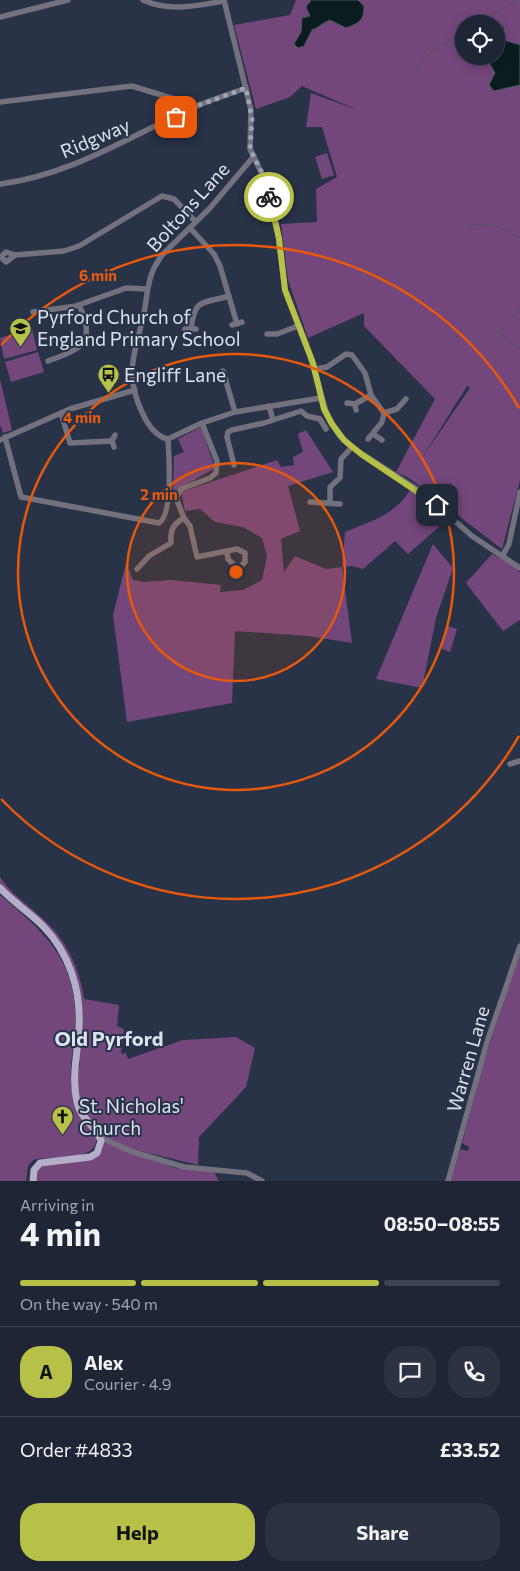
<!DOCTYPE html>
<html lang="en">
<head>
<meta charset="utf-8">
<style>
  :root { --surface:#1e2636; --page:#2b3242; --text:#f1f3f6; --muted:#a1a5ad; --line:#3c4351; --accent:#b8c147 }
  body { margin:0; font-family:Commissioner,sans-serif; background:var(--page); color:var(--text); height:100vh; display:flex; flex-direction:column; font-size:19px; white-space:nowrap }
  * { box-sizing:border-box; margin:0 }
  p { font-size:16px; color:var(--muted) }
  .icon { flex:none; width:28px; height:28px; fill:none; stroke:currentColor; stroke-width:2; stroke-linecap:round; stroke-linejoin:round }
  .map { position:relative; height:1181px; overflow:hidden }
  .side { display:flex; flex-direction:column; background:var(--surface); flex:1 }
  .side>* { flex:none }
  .buttons { position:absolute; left:455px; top:15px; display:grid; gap:10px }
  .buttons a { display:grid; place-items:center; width:50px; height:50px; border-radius:50%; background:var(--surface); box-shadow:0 2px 12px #0003,0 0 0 1px var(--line); font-size:25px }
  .pin { position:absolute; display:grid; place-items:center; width:42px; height:42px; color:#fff; margin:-21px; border-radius:10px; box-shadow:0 2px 8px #0006 }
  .courier { position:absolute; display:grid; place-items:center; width:50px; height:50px; margin:-25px; border:4px solid #b8c147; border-radius:50%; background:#fff; color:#222; box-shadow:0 1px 6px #0007 }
  .summary em { font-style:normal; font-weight:700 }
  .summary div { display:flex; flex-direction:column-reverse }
  .summary { display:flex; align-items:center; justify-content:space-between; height:85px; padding:0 20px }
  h1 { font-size:32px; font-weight:700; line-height:38px }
  .bar { display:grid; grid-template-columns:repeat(4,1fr); gap:8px 5px; align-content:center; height:60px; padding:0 20px }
  .bar i { height:6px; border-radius:4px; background:var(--line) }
  .bar .selected { background:var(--accent) }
  .bar p { grid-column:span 4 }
  .line { display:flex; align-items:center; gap:12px; padding:0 20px; border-top:1px solid var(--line) }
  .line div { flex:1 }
  .round { display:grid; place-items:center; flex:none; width:52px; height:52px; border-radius:20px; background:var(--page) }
  .cta { display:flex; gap:10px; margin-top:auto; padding:10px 20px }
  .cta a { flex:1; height:58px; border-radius:20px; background:var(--accent); color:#111; font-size:20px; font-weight:700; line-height:58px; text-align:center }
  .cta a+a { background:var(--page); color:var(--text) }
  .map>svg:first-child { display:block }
  .green { fill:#74477c; fill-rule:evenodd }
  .water { fill:#0a1c1d; stroke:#49575c }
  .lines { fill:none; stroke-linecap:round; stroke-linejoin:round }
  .stream { stroke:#49575c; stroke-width:1 }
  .minor { stroke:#73717d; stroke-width:5.5 }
  .major { stroke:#b2afc7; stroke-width:7 }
  .done { stroke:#9ca5b5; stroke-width:5; stroke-dasharray:0 9 }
  .route { stroke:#b8c147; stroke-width:6 }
  .ring { fill:none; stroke:#e8590c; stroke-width:2.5 }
  .labels { text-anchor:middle; stroke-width:4; stroke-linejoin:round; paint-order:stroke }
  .street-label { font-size:19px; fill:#dbe2f0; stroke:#283348 }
  .poi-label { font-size:19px; fill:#dbe2f0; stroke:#283348; text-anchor:start }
  .neighbourhood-label { font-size:20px; font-weight:bold; fill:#dbe2f0; stroke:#283348 }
  .centre { fill:#e8590c; stroke:#283348; stroke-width:2.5 }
  .ring-label { font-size:15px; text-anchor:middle; font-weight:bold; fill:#e8590c; stroke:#283348; stroke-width:4; stroke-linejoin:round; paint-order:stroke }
</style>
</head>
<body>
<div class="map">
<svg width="520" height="1181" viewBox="0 0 520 1181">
  <rect width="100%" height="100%" fill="#283348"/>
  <g class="green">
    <path d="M296 0H520V480L502 549 409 478 396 472 435 399 364 326V313L308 338 288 280 281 224 317 222 316 189 337 177 322 127H306L311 93 360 111 302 86 290 97 256 109 234 25 290 15ZM464 24H496V56H464ZM467 386 470 388 422 458Z"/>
    <path d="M327 153 334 175 322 179 315 157Z"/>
    <path d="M32 329 37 350 4 359 0 338Z"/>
    <path d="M38 352 44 372 11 382 5 362Z"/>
    <path d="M0 379 12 430 3 433 0 425Z"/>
    <path d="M201 427 215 468 173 492 174 456 184 452 178 439Z"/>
    <path d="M306 430 333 472 288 486 300 531 281 539 284 572 295 556 326 569 342 567 345 532C372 521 395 515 411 489L447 520 408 554 395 541 363 569 352 566 342 567 352 643 309 636 235 631 232 703 127 722 113 615 126 563 133 580 144 582 171 580 221 585 220 592 243 590 262 580 267 556 262 538 243 527 215 522 200 509 185 511 181 492 277 460 281 467 294 465 293 457 303 452 298 434Z"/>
    <path d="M433 544 453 568 436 618 422 688 376 679Z"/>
    <path d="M492 554 515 566 520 573V620L503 631 466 583Z"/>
    <path d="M447 626 457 629 450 652 440 648Z"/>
    <path d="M0 877C11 894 28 905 42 918 66 939 80 968 84 999L119 1005 117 1026 124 1029 121 1054 126 1053 128 1059 183 1040 236 1037 255 1048 246 1087 199 1137 198 1165 128 1148 103 1135 84 1114 77 1085 78 1066 80 1065 78 1057 82 1018 60 947 0 886Z"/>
    <path d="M0 895C49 936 79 963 75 1032 73 1054 67 1075 74 1096 77 1110 89 1124 96 1136 100 1164 49 1155 33 1160L28 1166 26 1181H0Z"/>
    <path d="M520 950V1181H450L460 1149 468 1151 469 1147 462 1143 483 1065Z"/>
    <path d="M102 1141 175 1168 214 1172 219 1181H35L37 1172 42 1165 91 1158Z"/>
  </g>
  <g class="water">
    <path d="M311 0H358L364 6C364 21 359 23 346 28L330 20C323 22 319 28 312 30L304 46 298 48 294 44 301 32 302 18 310 16 306 7Z"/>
    <path d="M496 25 504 27V40L520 45V85L494 91 489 85 495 73 487 59 480 56H496Z"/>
  </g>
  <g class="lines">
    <g class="stream">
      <path d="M479 24 516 0"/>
      <path d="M416 71C421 54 449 41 464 33"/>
      <path d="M469 226C486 221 507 228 520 239"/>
      <path d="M520 308 499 333 520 349"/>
    </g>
    <g class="minor">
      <path d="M143 0C169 12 197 6 224 1"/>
      <path d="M224 0 251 110 250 149 263 176 277 227 285 290 310 356 327 415 339 435 350 446 423 493 472 536 520 568"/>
      <path d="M0 17 68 0"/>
      <path d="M0 102 132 86 197 106"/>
      <path d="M254 156 210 208 161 256 154 268C147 282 147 298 144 313 140 333 132 353 132 374 133 394 146 435 168 439L202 423 235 412 321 398"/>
      <path d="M0 184C73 175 133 134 199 105 214 99 230 94 246 88"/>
      <path d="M190 228 214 254 220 266 237 324"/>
      <path d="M15 255 6 252 1 257 6 262 15 255 64 251 79 246 162 196 174 199 196 222"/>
      <path d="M33 312 76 306 126 288 147 289"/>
      <path d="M232 325 242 322"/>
      <path d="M185 329H196"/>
      <path d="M191 329C195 298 201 304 229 296"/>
      <path d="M267 334H277L298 326"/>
      <path d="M48 361C82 349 97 342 79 305"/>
      <path d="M315 369 327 367 346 354 352 355 365 373 371 395 384 413"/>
      <path d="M223 371 235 412"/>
      <path d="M347 403 355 404 356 410"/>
      <path d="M355 404 371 395"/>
      <path d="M269 406 273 420"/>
      <path d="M61 413 70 443 112 441"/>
      <path d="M202 423 217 461 216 473 210 478 181 489 176 498 184 518 190 526 197 557 237 549 245 553V562L240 567H236L228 559 227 552"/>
      <path d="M373 434 382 440"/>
      <path d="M5 437 21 497 159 523C173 515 169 455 168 439"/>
      <path d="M368 439 382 422 384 413 397 409 406 399"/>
      <path d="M0 440 70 409 135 390"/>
      <path d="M114 447 112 441 115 435"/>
      <path d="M234 465 227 437 228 432 232 430 264 423 301 411 307 416 320 419 326 429"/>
      <path d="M310 502 340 504"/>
      <path d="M330 503V487L340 478 341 459 352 447"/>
      <path d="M503 555 509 544 520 492"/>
      <path d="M137 569 149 556 171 543C170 530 173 524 184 518"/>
      <path d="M510 764 520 761"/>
      <path d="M100 1137 130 1151 184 1167 247 1173 262 1181"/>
      <path d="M448 1181 487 1042 520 946"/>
    </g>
    <path class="major" d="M0 888C13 902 29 912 43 926 69 953 81 989 79 1027 78 1053 71 1076 77 1102 80 1118 96 1126 101 1141L97 1153 90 1157 40 1163 34 1170 33 1181"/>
  </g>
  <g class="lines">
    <path class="done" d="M176 117 197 106 246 88 252 119 250 149 261 171 269 197"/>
    <path class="route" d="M269 197 279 238 285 290 313 363 324 409 332 424 344 440 361 454 437 505"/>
  </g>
  <circle cx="236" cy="572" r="109" fill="#e8590c" fill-opacity=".12"/>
  <g class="ring">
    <circle cx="236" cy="572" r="109"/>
    <circle cx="236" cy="572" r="218"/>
    <path d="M519 736A327 327 0 0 1 1 799M1 345A327 327 0 0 1 519 408"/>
  </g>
  <defs>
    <symbol id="school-pin" viewBox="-11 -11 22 30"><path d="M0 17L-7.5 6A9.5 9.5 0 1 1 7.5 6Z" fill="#b8c147" stroke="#283348"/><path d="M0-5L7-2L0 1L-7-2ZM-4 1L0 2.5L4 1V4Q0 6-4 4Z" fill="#111"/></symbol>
    <symbol id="bus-pin" viewBox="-11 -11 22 30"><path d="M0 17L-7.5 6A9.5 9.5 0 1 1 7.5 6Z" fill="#b8c147" stroke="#283348"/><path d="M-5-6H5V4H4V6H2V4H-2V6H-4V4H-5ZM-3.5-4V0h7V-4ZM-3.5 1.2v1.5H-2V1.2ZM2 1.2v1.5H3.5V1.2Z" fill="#111"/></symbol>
    <symbol id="church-pin" viewBox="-11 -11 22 30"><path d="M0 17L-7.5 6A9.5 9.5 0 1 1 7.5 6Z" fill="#b8c147" stroke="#283348"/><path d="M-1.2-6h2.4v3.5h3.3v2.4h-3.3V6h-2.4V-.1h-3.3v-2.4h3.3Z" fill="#111"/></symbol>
  </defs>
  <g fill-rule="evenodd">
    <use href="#school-pin" x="8" y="316" width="25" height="34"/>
    <use href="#bus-pin" x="96" y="362" width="25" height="34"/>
    <use href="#church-pin" x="50" y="1104" width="25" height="34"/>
  </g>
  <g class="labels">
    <g class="street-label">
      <text transform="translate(95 138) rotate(-23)" y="7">Ridgway</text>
      <text transform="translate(188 207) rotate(-48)" y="7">Boltons Lane</text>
      <text transform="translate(468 1059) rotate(-74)" y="7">Warren Lane</text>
    </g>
    <g class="poi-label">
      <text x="37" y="324">Pyrford Church of<tspan x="37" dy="22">England Primary School</tspan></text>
      <text x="124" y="382">Engliff Lane</text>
      <text x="79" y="1113">St. Nicholas'<tspan x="79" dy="22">Church</tspan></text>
    </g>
    <g class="neighbourhood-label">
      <text x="109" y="1046">Old Pyrford</text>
    </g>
  </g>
  <circle cx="236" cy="572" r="8" class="centre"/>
  <g class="ring-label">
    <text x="98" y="281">6 min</text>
    <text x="82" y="423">4 min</text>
    <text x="159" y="500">2 min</text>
  </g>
</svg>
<div class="buttons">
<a><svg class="icon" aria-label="locate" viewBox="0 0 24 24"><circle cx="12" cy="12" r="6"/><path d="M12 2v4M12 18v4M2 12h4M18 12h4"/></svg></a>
</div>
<div class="pin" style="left:176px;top:117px;background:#ea580c"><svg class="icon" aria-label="bag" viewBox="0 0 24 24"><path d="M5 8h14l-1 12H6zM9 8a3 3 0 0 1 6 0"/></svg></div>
<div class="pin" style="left:437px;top:505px;background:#1f2937"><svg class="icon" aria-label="home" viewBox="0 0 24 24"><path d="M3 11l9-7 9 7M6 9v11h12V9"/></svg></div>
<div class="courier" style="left:269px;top:197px"><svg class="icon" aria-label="bike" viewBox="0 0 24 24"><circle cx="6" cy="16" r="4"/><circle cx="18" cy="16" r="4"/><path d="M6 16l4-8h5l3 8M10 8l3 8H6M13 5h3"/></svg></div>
</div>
<section class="side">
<div class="summary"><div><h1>4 min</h1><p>Arriving in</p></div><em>08:50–08:55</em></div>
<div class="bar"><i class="selected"></i><i class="selected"></i><i class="selected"></i><i></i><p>On the way · 540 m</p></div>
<div class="line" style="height:90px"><b class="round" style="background:var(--accent);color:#111">A</b><div><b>Alex</b><p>Courier · 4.9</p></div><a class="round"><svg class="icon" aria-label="chat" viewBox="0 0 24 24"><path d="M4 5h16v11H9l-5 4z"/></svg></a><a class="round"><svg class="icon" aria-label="phone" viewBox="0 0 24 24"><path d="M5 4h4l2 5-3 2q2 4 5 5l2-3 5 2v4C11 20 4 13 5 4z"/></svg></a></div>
<div class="line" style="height:65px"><div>Order #4833</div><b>£33.52</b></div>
<div class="cta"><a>Help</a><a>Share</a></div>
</section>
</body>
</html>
